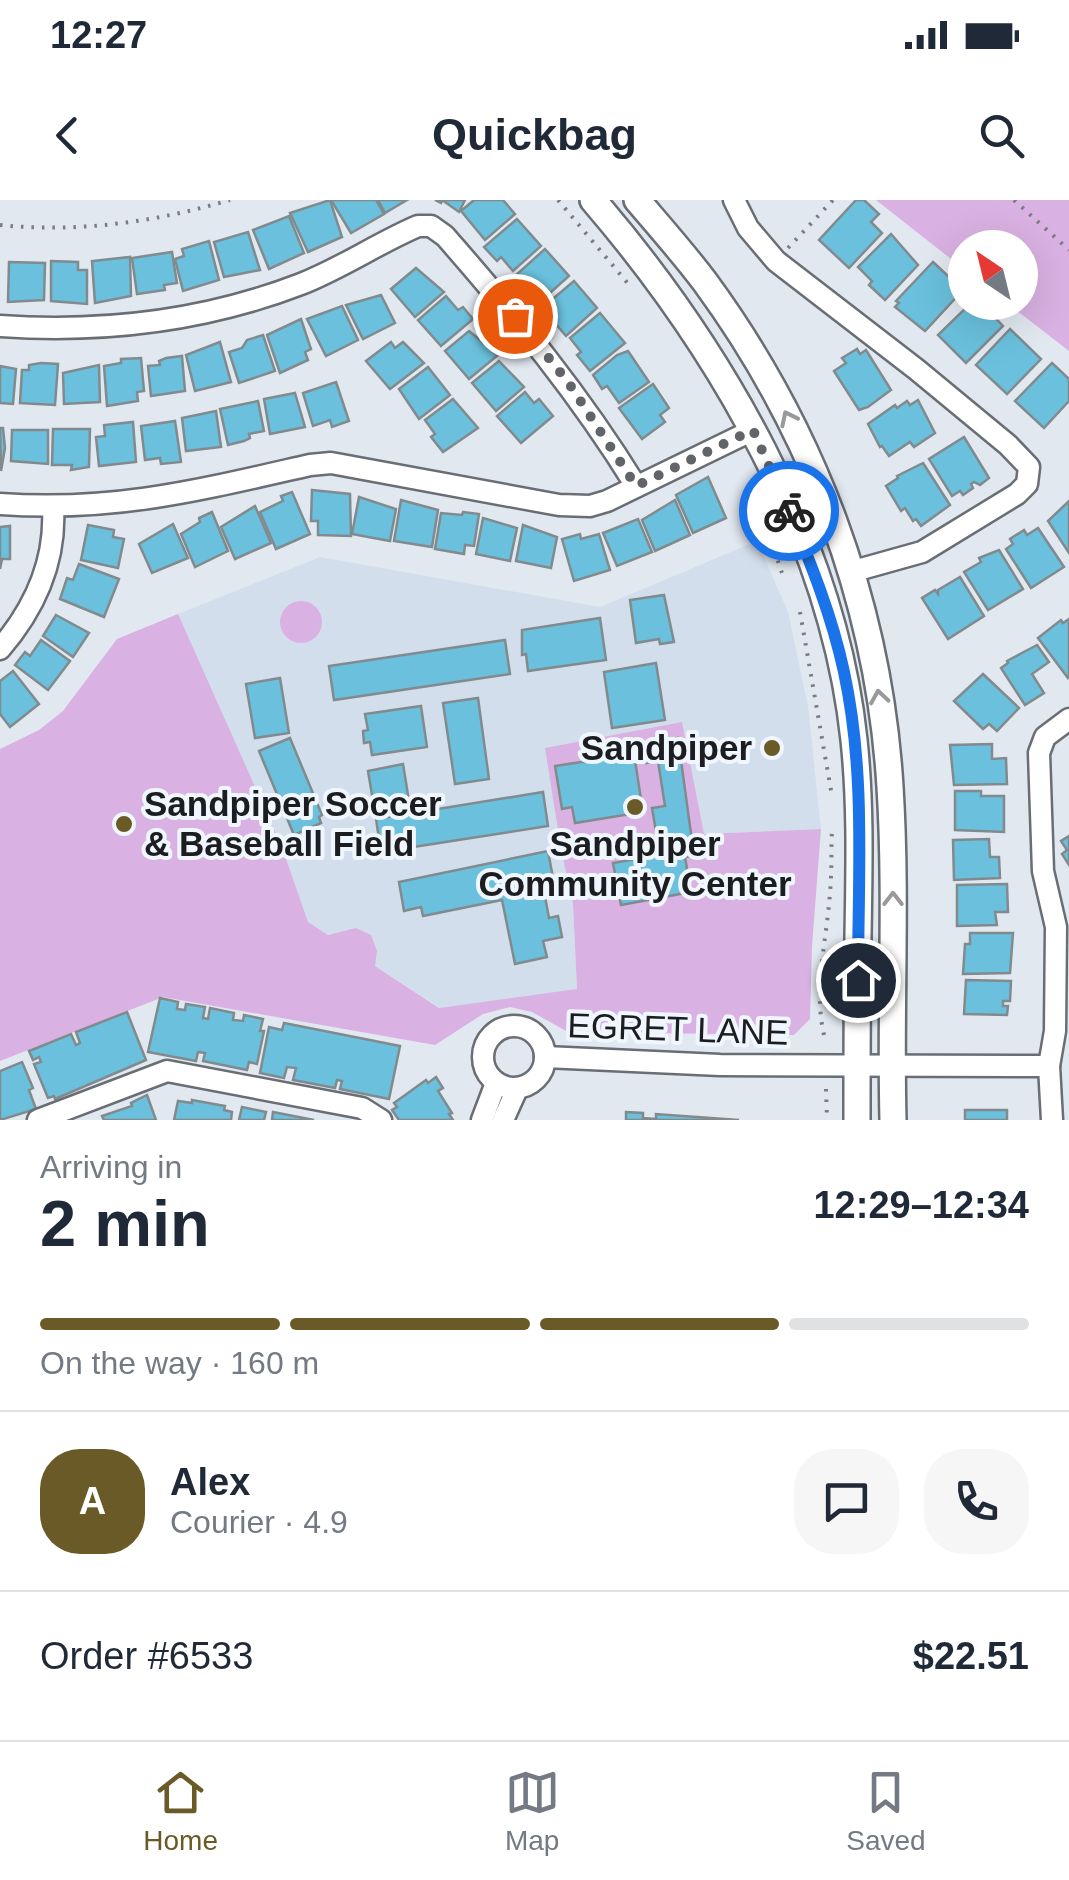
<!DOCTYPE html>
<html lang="en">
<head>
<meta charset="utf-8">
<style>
  :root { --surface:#fff; --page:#f6f6f7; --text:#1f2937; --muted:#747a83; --line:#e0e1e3; --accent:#695a27 }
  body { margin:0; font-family:Arial,sans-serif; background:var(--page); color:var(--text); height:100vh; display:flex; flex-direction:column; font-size:38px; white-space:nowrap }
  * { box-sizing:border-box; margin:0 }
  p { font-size:32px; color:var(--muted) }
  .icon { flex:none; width:55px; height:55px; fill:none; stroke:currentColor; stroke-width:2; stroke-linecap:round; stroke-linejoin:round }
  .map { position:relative; height:920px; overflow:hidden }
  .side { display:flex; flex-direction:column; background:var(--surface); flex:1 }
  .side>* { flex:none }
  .needle { width:65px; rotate:325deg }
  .tools { position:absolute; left:948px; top:30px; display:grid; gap:20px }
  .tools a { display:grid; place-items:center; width:90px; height:90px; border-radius:50%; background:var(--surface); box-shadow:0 10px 40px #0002; font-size:50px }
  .pin { position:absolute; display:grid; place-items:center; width:85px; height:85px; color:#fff; margin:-42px; border:5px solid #fff; border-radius:50%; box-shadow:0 2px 10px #0007 }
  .courier { position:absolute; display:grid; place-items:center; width:100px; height:100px; margin:-50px; border:8px solid #1a73e8; border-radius:50%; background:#fff; color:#222; box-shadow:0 2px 12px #0007 }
  .headline em { font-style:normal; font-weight:800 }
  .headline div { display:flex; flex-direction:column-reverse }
  .headline { display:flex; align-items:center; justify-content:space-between; height:170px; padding:0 40px }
  h1 { font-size:65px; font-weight:800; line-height:75px }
  .bar { display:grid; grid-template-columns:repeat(4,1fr); gap:15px 10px; align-content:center; height:120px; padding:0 40px }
  .bar i { height:12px; border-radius:8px; background:var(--line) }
  .bar .on { background:var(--accent) }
  .bar p { grid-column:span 4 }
  .line { display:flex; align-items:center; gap:25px; padding:0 40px; border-top:2px solid var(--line) }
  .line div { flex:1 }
  .round { display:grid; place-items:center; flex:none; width:105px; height:105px; border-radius:40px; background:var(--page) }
  .status { display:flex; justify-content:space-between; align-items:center; height:70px; padding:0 50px; background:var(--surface); direction:ltr }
  .status svg { height:28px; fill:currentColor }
  header { display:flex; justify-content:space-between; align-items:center; height:130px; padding:0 40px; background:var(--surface); font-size:45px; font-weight:800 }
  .dock { display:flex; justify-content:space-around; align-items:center; height:140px; border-top:2px solid var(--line); background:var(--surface); font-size:28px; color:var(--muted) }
  .dock a { display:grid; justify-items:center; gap:5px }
  .dock .on { color:var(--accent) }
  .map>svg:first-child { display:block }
  .built { fill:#d3deed }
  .green { fill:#d9b1e2 }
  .building { fill:#6ac0dd; stroke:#818b8e; stroke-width:2.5 }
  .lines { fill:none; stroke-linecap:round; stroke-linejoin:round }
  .minor-casing { stroke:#696e75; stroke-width:25 }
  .major-casing { stroke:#696e75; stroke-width:30 }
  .path { stroke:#797d83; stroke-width:4; stroke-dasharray:2.5 8; stroke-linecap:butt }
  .minor { stroke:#fff; stroke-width:20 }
  .major { stroke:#fff; stroke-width:25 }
  .oneway { stroke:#98999b }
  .done { stroke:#616469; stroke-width:10; stroke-dasharray:0 18 }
  .route { stroke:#1a73e8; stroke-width:12 }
  .poi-dot { fill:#695a27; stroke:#f0f6fe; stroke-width:4 }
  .labels { text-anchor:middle; stroke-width:8; stroke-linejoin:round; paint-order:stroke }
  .poi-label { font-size:35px; font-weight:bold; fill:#1b1d20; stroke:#f0f6fe; text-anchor:end }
  .street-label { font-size:35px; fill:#1b1d20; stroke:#f0f6fe }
</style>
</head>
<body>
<div class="status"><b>12:27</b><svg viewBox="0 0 49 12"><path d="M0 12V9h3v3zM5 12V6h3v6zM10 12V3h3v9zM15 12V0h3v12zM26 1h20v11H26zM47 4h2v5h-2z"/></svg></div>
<header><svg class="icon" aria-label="back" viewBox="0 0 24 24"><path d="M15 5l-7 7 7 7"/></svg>Quickbag<svg class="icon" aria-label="search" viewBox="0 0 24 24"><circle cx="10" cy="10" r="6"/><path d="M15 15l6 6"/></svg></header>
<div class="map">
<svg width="1069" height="920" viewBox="0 0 1069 920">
  <rect width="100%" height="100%" fill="#e2e8f0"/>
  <path class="built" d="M757 341 788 412 808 506 821 629 703 634 546 548 562 654 573 704 577 790 440 808 308 722 282 647 178 414 320 357 600 407Z"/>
  <g class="green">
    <path d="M876 0H1069V151L1007 103 1020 102V48H965V70Z"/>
    <circle cx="301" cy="422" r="21"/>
    <path d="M178 414 282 647 308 722 328 735 356 728 371 735 377 751 375 766 439 808 577 789 573 704 562 654 545 548 682 522 704 634 821 629 812 746 810 819 794 835 568 832 532 812 510 807 483 814 435 845 163 797 0 861V549L39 530 63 511 117 439Z"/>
  </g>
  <g class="building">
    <path d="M330 0 342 37 308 52 290 13Z"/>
    <path d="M331 0H376L384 14 351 33Z"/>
    <path d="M378 0H407L385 13Z"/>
    <path d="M435 0H465L459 12 442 0 441 3Z"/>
    <path d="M474 0H503L515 14 485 40 461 11Z"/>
    <path d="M856 0H864L879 14 871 22 882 33 849 68 819 40Z"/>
    <path d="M289 16 304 53 269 69 253 30Z"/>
    <path d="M517 19 541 46 513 71 501 57 497 61 484 47Z"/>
    <path d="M248 32 260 70 224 77 214 42Z"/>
    <path d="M891 34 918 65 885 100 869 85 872 81 858 67Z"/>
    <path d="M209 41 219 80 183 91 175 59 184 56 182 49Z"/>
    <path d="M545 49 569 76 540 102 516 75Z"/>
    <path d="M172 52 177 83 164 85 165 90 137 94 132 58Z"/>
    <path d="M130 57 131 96 95 103 92 61Z"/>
    <path d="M51 61 78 62V70H87V104L51 101Z"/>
    <path d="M9 62 45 63 44 100 8 102Z"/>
    <path d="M933 62 963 90 925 131 895 107 899 103 896 101Z"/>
    <path d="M416 68 444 92 415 117 391 89Z"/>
    <path d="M574 81 597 108 566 136 542 108Z"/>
    <path d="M381 95 395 123 363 139 346 105Z"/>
    <path d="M446 96 458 110 463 107 473 119 441 146 418 120Z"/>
    <path d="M972 102H980L1003 126 966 163 938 135Z"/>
    <path d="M342 106 358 140 326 156 307 119Z"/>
    <path d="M600 113 625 143 590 171 577 155 581 152 570 138Z"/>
    <path d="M301 119 311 149 305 152 308 160 280 173 267 135Z"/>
    <path d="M1010 129 1041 159 1007 194 976 165Z"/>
    <path d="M469 131 498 155 469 179 445 151Z"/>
    <path d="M263 135 275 171 239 183 229 152 242 148 247 140Z"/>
    <path d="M220 142 231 182 195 191 186 155Z"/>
    <path d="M391 142 395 148 403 142 424 163 390 189 366 161Z"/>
    <path d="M857 149 860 154 866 150 891 190 868 207 859 210 834 171 846 163 842 158Z"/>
    <path d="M628 151 649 182 619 203 607 186 602 189 593 175 617 155Z"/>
    <path d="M182 156 185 191 151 196 148 166 160 165 159 161 166 158Z"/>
    <path d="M141 158 144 191 137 192 138 201 107 206 104 166 121 163V159Z"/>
    <path d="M499 161 524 187 496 211 472 183Z"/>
    <path d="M41 163 58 164 55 205 20 203 22 170H29V165Z"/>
    <path d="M1052 163 1069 179V201L1044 228 1015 201Z"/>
    <path d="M99 165 100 202 64 204 63 173Z"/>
    <path d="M0 166 16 169 13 204 0 203Z"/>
    <path d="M428 167 450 195 419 219 399 189Z"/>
    <path d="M336 182 349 221 332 227 330 220 313 226 303 193Z"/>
    <path d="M653 184 669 208 660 215 665 222 642 239 619 208Z"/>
    <path d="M525 192 534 203 539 199 553 216 521 243 497 216Z"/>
    <path d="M295 193 305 227 270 234 264 199Z"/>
    <path d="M453 199 478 228 443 252 431 237 435 234 425 220Z"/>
    <path d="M918 200 935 233 914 247 910 242 889 256 882 246 880 247 868 224 895 205 897 208 907 201 910 205Z"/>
    <path d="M258 201 264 231 249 234 250 238 244 241 228 245 220 209Z"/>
    <path d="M216 211 221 247 186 251 182 218Z"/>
    <path d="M175 221 181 262 161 264 160 258 145 260 141 226Z"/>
    <path d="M133 222 136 262 99 266 96 237 105 236 104 225Z"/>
    <path d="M0 228H3L5 248 1 271Z"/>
    <path d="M53 229H90L89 267 71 270 72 265H52Z"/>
    <path d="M12 230H48V264L11 261Z"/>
    <path d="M964 237 989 278 980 285 974 282 971 284 973 288 963 295 960 291 952 296 929 259Z"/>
    <path d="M923 263 950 305 921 326 916 319 913 321 905 308 901 311 886 286 898 278 897 276Z"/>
    <path d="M708 277 726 318 693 333 676 295Z"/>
    <path d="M312 290 350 294 351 336 318 335V321H311Z"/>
    <path d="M292 292 310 334 276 349 260 312 283 301 281 296Z"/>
    <path d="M359 297 396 309 390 341 352 334Z"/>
    <path d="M401 300 438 310 432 347 394 341Z"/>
    <path d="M675 300 690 335 655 351 642 320Z"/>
    <path d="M1069 301V353L1048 321Z"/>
    <path d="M255 306 271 343 235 359 221 327Z"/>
    <path d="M212 312 228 351 195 367 181 334 200 322 199 318Z"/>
    <path d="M463 312 479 314 474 346 465 345 464 354 435 349 441 313 462 315Z"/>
    <path d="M483 318 517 328 510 361 476 354Z"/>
    <path d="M638 319 652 352 617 366 603 333Z"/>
    <path d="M173 324 188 358 152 373 139 344Z"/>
    <path d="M88 325 114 330 113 337 124 339 118 368 81 360Z"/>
    <path d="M523 325 557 337 551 368 516 361Z"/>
    <path d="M10 326V359H2L0 369V327Z"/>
    <path d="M1038 328 1064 367 1031 388 1006 349 1013 344 1010 339 1024 330 1027 335Z"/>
    <path d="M580 334 581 339 599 334 610 370 574 381 562 339Z"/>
    <path d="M999 350 1023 389 988 410 964 372 981 362 979 358Z"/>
    <path d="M79 364 119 379 104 417 60 399 67 378 73 380Z"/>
    <path d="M960 377 984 416 948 439 922 398 935 390 938 394V390Z"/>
    <path d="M664 395 674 442 660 444 659 439 636 443 630 400Z"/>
    <path d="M56 415 89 433 73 457 43 436Z"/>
    <path d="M600 418 606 460 528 471 526 454 522 455V430Z"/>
    <path d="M1069 419V477L1068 478 1038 438 1061 420 1063 423Z"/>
    <path d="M41 440 70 461 48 490 15 465 25 452 30 456Z"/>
    <path d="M505 440 510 474 334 500 329 466Z"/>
    <path d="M1037 445 1049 462 1032 474 1044 493 1025 505 1001 468 1008 463 1007 461Z"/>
    <path d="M656 463 665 520 612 528 604 472Z"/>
    <path d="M13 471 39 504 10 527 0 514V481Z"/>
    <path d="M983 474 1019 508 997 531 989 524 983 529 954 501Z"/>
    <path d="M280 478 289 533 255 538 246 484Z"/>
    <path d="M478 498 489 579 455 584 443 503Z"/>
    <path d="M421 506 427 547 372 555 370 542 364 543 363 531 368 530 365 514Z"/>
    <path d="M290 538 322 615 319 617 321 623 294 635 259 551Z"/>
    <path d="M678 538 694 656 685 657 691 692 621 705 613 663 660 655 652 608 665 606 658 561 646 563 643 549 653 548 652 543Z"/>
    <path d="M992 544V559L1006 558 1007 584 954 585 950 545Z"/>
    <path d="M634 554 643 612 575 623 572 607 562 609 555 566Z"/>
    <path d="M403 564 409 601 374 607 368 571Z"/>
    <path d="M955 591H981V596H1004V632L955 630Z"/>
    <path d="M543 592 548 626 381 652 376 619Z"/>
    <path d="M1069 636V665L1062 654 1067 650 1061 641Z"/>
    <path d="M989 639 990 657H999L1000 678 954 680 953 640Z"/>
    <path d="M548 651 554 683 543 686 549 718 558 716 562 737 543 741 547 757 515 764 502 700 423 716 421 707 404 711 399 682Z"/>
    <path d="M1007 684 1008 712H995L997 725 957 726V685Z"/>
    <path d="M970 733H1013L1010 773 963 774 965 744H970Z"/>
    <path d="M966 780 1011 781 1010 801H1003V806H1008L1007 815 964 814Z"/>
    <path d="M160 798 178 802 177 809 185 810 186 804 205 807 203 818 208 819 210 808 234 813 233 820 243 821 244 815 263 819 260 831H264L257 864 249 862 247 870 203 861 205 853 198 852 196 861 148 852Z"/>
    <path d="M127 812 146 860 55 899 54 896 48 898 34 864 41 862 39 857 33 860 29 851 71 834 76 845 80 843 76 832Z"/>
    <path d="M284 823 400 846 389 899 340 889 342 881 337 880 335 888 293 880 296 868 287 867 284 878 260 873 269 827 282 830Z"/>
    <path d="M22 862 33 888 29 890 36 909 0 920V871Z"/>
    <path d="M436 877 443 888 438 891 452 913 449 914 453 920H399L392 910 397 907 394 903 426 880 428 883Z"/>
    <path d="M147 895 156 920H104L102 916 132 906 131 903Z"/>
    <path d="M192 900 225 906 224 910 232 912 231 920H174L178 901 192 903Z"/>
    <path d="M242 907 266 912 264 920H239Z"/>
    <rect x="965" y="910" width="42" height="10"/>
    <path d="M273 912 314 920H272Z"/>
    <path d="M626 912 643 913V918L656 919V914L739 920H626Z"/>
  </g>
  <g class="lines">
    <defs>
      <g id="minor">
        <path d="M734 0 748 28 776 61 916 169 1008 245 1029 267 1027 284 1017 294 922 352 854 371"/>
        <path d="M0 126C103 133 205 121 301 84 342 68 378 43 418 26H431L445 36C515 116 580 195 636 286"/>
        <path d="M0 304C115 312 200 290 310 265L331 263 559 305 590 306 607 301 753 230"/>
        <path d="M0 449C35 408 56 361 53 308"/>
        <circle cx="514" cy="857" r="31"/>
        <path d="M545 857 720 865 1049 866"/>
        <path d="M38 920 167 871 362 908 381 920"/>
        <path d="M482 920 496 883"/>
        <path d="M503 920 517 889"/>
        <path d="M1052 920 1049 866 1055 831 1056 727 1043 671 1039 553 1045 537 1069 519"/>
      </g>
      <g id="major">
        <path d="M593 0C721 149 833 341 854 540 861 606 859 671 858 737 857 798 857 859 857 920"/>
        <path d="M637 0C660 27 684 54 705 82 813 229 879 404 890 587 897 698 890 809 893 920"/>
      </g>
    </defs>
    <use href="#minor" class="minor-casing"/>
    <use href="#major" class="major-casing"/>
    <g class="path">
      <path d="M558 0 630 86"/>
      <path d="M1014 0 1069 50"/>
      <path d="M0 25C77 33 156 22 230 0"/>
      <path d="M788 48 833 0"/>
      <path d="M751 281 783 376"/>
      <path d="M800 412 832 596"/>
      <path d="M824 835C813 787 827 740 830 692 832 671 831 650 832 629"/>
      <path d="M826 889 827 920"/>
    </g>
    <use href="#minor" class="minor"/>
    <use href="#major" class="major"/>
  </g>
  <defs><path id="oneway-chevron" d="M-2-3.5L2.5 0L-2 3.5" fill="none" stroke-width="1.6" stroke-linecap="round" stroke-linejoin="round" transform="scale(2.5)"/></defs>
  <g class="oneway">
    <use href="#oneway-chevron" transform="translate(788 218) rotate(-116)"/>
    <use href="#oneway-chevron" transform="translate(879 497) rotate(-99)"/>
    <use href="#oneway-chevron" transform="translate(893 699) rotate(-90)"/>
  </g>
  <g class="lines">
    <path class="done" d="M515 116 568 182 636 286 753 230 789 311"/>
    <path class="route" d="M789 311C811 364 832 416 844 472 866 573 858 677 858 780"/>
  </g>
  <g class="poi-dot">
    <circle cx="772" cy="548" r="10"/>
    <circle cx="635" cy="607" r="10"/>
    <circle cx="124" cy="624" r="10"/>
  </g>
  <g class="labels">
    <g class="poi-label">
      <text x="752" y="560">Sandpiper</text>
      <text x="144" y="616" text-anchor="start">Sandpiper Soccer<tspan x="144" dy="40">&amp; Baseball Field</tspan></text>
      <text x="635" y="656" text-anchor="middle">Sandpiper<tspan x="635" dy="40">Community Center</tspan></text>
    </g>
    <g class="street-label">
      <text transform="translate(678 829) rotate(2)" y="12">EGRET LANE</text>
    </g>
  </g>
</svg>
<div class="tools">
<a><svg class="needle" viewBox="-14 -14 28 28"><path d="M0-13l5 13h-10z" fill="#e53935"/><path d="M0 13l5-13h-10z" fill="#747a83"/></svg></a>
</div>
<div class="pin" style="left:515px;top:116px;background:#ea580c"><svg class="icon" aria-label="bag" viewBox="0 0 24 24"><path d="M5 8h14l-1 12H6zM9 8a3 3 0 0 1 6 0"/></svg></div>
<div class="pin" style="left:858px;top:780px;background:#1f2937"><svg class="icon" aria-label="home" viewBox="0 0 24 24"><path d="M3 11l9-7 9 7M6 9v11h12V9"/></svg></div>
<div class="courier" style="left:789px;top:311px"><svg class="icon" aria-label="bike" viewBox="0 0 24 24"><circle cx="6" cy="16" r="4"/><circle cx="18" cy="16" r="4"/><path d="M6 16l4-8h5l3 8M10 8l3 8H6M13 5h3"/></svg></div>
</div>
<section class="side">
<div class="headline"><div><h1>2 min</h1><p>Arriving in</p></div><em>12:29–12:34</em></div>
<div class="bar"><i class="on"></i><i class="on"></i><i class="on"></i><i></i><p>On the way · 160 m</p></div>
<div class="line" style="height:180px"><b class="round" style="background:var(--accent);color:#fff">A</b><div><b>Alex</b><p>Courier · 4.9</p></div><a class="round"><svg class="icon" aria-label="chat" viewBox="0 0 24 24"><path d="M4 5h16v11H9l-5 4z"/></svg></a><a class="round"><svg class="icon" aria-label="phone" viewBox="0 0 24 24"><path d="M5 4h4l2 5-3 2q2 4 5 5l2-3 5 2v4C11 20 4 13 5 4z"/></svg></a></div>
<div class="line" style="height:130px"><div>Order #6533</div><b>$22.51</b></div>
</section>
<nav class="dock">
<a class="on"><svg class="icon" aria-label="home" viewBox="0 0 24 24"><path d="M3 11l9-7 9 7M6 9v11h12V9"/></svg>Home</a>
<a><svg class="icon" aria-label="map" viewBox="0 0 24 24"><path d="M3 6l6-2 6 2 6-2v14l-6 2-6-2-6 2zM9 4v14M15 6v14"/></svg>Map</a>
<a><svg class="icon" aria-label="saved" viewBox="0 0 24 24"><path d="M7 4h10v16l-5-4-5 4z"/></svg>Saved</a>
</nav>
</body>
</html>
